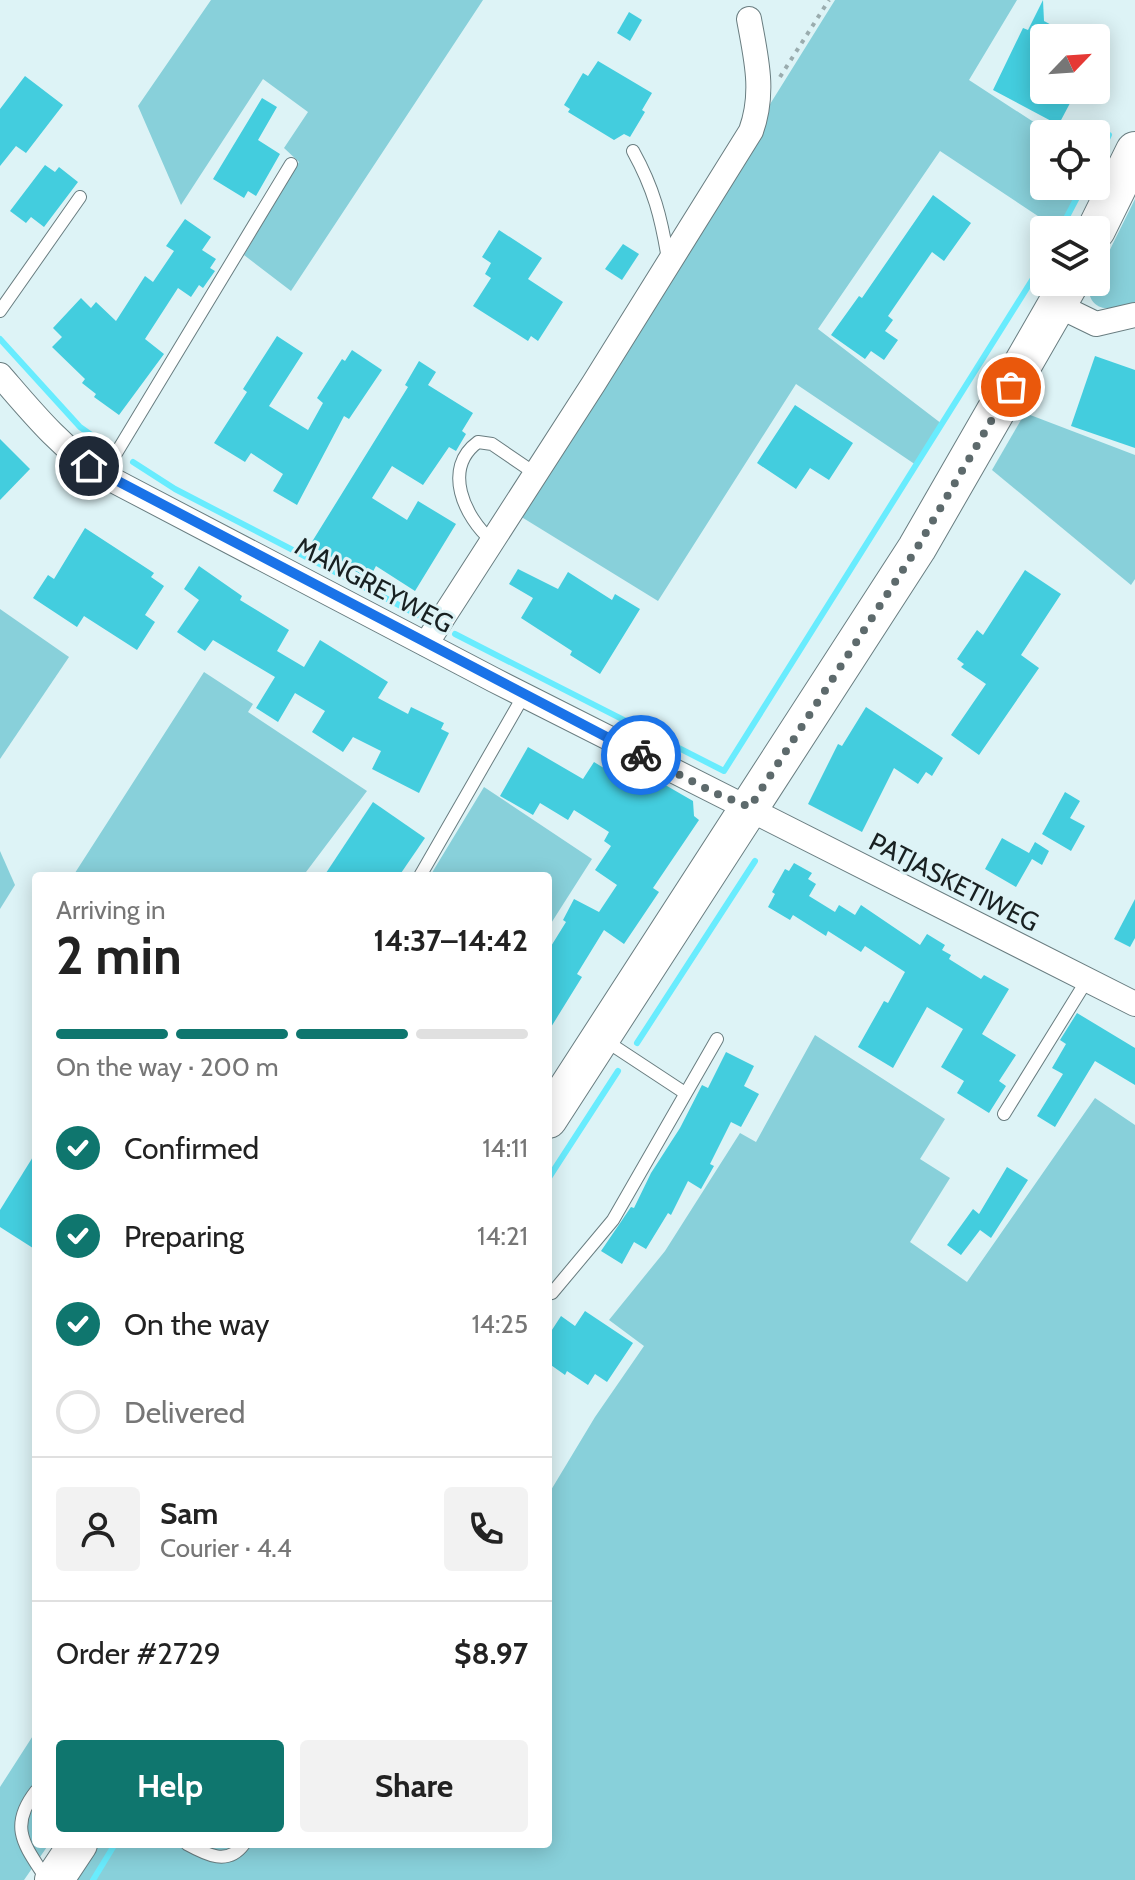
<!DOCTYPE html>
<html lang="en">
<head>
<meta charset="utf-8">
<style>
  :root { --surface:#fff; --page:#f2f2f2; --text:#222; --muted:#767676; --line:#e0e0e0; --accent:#0f766e }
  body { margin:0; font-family:Cabin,sans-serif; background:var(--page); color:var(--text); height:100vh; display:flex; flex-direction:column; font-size:30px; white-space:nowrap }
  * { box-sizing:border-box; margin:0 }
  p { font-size:26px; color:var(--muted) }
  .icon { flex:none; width:44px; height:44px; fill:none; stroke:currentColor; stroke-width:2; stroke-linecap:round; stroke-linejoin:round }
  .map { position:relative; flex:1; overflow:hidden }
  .sheet { position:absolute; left:32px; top:872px; width:520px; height:976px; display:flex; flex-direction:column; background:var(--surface); border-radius:8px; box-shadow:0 4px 20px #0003 }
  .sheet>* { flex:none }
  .needle { width:52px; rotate:65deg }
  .buttons { position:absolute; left:1030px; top:24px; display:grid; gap:16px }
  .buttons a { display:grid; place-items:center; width:80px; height:80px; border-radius:8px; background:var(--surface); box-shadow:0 4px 20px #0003; font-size:40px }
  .pin { position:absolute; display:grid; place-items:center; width:68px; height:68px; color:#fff; margin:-34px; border:4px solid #fff; border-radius:50%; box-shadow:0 2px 8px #0007 }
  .courier { position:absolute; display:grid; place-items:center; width:80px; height:80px; margin:-40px; border:6px solid #1a73e8; border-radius:50%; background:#fff; color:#222; box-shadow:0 2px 10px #0007 }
  .summary em { font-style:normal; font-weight:800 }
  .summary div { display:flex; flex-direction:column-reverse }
  .summary { display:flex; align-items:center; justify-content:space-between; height:136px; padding:0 24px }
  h1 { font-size:52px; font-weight:800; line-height:60px }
  .bar { display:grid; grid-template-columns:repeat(4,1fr); gap:12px 8px; align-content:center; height:96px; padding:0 24px }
  .bar i { height:10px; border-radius:6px; background:var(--line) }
  .bar .current { background:var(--accent) }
  .bar p { grid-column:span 4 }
  .line { display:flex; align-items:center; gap:20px; padding:0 24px; border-top:2px solid var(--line) }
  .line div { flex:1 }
  .round { display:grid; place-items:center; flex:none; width:84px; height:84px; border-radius:8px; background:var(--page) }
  ol { padding:0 24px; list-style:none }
  li { display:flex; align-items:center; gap:24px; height:88px }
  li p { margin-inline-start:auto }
  li .icon { padding:8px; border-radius:50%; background:var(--accent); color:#fff; stroke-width:4 }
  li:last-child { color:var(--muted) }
  li i { width:44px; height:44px; border:4px solid var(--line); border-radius:50% }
  .button { display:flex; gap:16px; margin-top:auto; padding:16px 24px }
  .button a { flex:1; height:92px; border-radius:8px; background:var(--accent); color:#fff; font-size:32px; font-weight:800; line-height:92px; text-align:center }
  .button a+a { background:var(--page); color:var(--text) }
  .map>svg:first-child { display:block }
  .green { fill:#88d0da }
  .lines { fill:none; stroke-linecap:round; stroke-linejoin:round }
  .stream { stroke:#69ecfe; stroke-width:6 }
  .building { fill:#43cdde }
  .lane-casing { stroke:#697d80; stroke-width:14 }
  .street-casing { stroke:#697d80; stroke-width:26 }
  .primary-casing { stroke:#697d80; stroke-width:40 }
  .path { stroke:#9aacae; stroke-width:4; stroke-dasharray:4 6; stroke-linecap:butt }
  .lane { stroke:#fff; stroke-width:12 }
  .street { stroke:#fff; stroke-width:24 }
  .primary { stroke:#fff; stroke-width:38 }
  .done { stroke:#5d6a6c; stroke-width:8; stroke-dasharray:0 14.4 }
  .route { stroke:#1a73e8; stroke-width:10 }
  .labels { text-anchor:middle; stroke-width:6; stroke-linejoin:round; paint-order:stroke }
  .street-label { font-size:26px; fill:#182021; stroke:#ddf3f6 }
</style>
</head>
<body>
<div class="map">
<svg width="1135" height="1880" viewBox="0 0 1135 1880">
  <rect width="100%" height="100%" fill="#ddf3f6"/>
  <g class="green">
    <path d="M211 0H483L291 291 244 255 299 162 284 148 308 112 263 79 181 205 138 106Z"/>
    <path d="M835 0H1017L969 80 1052 134H1044V186H1083L1059 230 940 151 818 329 942 424 916 465 796 384 658 601 515 513Z"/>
    <path d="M1135 199V307C1118 308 1093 315 1089 292Z"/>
    <path d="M1025 413 1135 455V579L1131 585 992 470Z"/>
    <path d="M0 609 69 657 0 759Z"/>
    <path d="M204 672 253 704 248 712 367 791 303 876H73Z"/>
    <path d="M484 787 592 859 548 928V876H430Z"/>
    <path d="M0 851 15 885 0 909Z"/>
    <path d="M815 1035 945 1119 920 1159 950 1178 910 1242 967 1282 1095 1098 1135 1125V1880H72L95 1844H548V1495L595 1417 644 1346 609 1320 665 1251 740 1133 756 1142Z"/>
    <path d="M36 1731V1844H49L24 1880H0V1787Z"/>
  </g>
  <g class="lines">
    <g class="stream">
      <path d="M1096 161 1109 135"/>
      <path d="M1060 230 1083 186"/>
      <path d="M0 339 80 427 104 444"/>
      <path d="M133 462 175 489 422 617"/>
      <path d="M455 634 724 771 1044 261"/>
      <path d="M637 1043 755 861"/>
      <path d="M548 1179 618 1071"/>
      <path d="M93 1880 115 1844"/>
    </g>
  </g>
  <g class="building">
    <path d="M1043 0 1044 21 1076 38H1044V90H1077L1060 122 1056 121 1055 123 993 90 1023 28 1028 30Z"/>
    <path d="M629 12 642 20 630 41 617 33Z"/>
    <path d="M598 61 652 93 642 110 645 112 630 137 624 134 614 140 568 112 570 109 564 105 583 73 588 76Z"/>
    <path d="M25 76 63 105 26 153 16 146 0 166V109Z"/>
    <path d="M262 98 277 107 258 140 280 154 256 196 248 191 244 198 213 179Z"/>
    <path d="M45 165 55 172 59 167 78 182 44 227 31 217 26 223 10 211Z"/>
    <path d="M933 195 971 223 944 261 932 252 888 316 893 320 885 331 898 340 884 360 871 351 865 359 831 335 859 296 862 298Z"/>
    <path d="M185 219 211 237 202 250 216 259 210 268 215 271 203 288 199 285 191 297 178 288 145 339 164 354 119 415 94 397 96 394 82 383 85 379 52 347 62 337 53 328 81 298 91 308 96 302 116 321 145 276 153 282 174 251 166 246Z"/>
    <path d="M499 230 542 258 528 279 563 302 538 341 531 336 528 341 473 306 491 278 485 274 491 263 482 257Z"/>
    <path d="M623 244 639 254 622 280 605 269Z"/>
    <path d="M277 336 303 353 269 406 308 430 323 403 317 398 342 359 345 361 352 350 382 370 349 419 344 416 297 505 273 491 283 474 251 453 245 462 214 443 247 392 243 389Z"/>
    <path d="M1095 356 1135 370V448L1071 426Z"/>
    <path d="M419 361 436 372 428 385 473 413 462 431 466 434 456 451 449 447 423 485 392 466 372 498 407 520 418 501 456 524 415 591 376 566 369 579 310 545 408 387 405 385Z"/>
    <path d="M795 405 853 443 829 480 810 468 796 489 757 463Z"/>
    <path d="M0 439 30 469 0 500Z"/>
    <path d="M85 528 154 573 151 577 164 586 145 615 155 622 137 650 84 616 77 627 33 598 48 575 54 579Z"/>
    <path d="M199 566 242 596 240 600 289 630 277 651 304 667 320 640 388 682 378 698 408 714 411 707 444 723 441 729 449 733 419 793 372 769 381 751 353 737 343 752 312 732 325 711 295 693 278 722 256 708 275 677 213 640 205 651 177 632 199 600 184 589Z"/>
    <path d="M518 569 558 589 568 572 612 600 615 594 640 609 600 674 570 655 572 651 521 618 533 598 509 584Z"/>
    <path d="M1025 570 1061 594 1021 655 1039 668 979 755 951 735 986 684 961 667 964 664 957 659 977 630 983 635Z"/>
    <path d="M866 707 943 758 932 776 926 772 918 784 894 768 862 832 808 804 838 744 842 746Z"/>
    <path d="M528 747 583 779 594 762 638 789 648 775 693 801 694 816 699 820 653 888 659 892 624 944 604 930 577 974 582 977 548 1032V951L566 922 563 920 574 899 599 912 617 885 595 870 611 846 604 841 609 832 574 810 568 820 540 803 533 815 500 796Z"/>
    <path d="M1065 792 1080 801 1070 818 1085 826 1071 851 1042 834Z"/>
    <path d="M373 802 425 838 399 876H324Z"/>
    <path d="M1002 838 1029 853 1035 842 1049 851 1042 865 1032 859 1016 887 985 869Z"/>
    <path d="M794 863 812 873 808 879 816 884 809 896 835 912 839 905 855 915 861 905 920 945 927 934 945 945 942 950 951 955 949 959 981 979 984 975 1009 989 982 1034 1016 1055 999 1081 1006 1086 989 1113 957 1093 964 1081 941 1067 963 1029 927 1007 893 1068 858 1047 884 1001 888 1003 905 972 865 946 861 952 828 931 826 936 793 915 790 920 768 907 775 894 772 892 785 869 789 871Z"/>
    <path d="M1135 899V938L1130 947 1114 939Z"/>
    <path d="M1077 1013 1135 1048V1085L1095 1061 1055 1127 1037 1116 1063 1074 1052 1068 1066 1044 1060 1040Z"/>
    <path d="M726 1052 754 1066 744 1086 759 1094 741 1127 731 1122 710 1164 714 1166 701 1189 688 1181 671 1215 668 1213 646 1249 634 1242 622 1264 601 1251 631 1207 634 1208 651 1173 680 1128 702 1085 708 1088Z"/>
    <path d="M36 1152V1250L0 1227V1210Z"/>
    <path d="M1007 1167 1028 1180 991 1238 980 1230 961 1255 947 1245 973 1209 979 1214Z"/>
    <path d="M585 1311 633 1343 607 1382 595 1374 588 1385 567 1371 565 1375 548 1363V1336L561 1316 575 1326Z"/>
  </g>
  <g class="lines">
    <defs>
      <g id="lane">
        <path d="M633 151C654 189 661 217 668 259"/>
        <path d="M0 311 80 197"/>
        <path d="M103 475 291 164"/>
        <path d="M492 541C464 517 442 468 478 442L492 444 536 474"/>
        <path d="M420 876 524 695"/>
        <path d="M603 1039 685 1093"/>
        <path d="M1004 1114 1087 980"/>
        <path d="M548 1294 552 1293 613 1220 717 1039"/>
        <path d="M36 1791C7 1828 26 1847 47 1880"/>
        <path d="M187 1844C207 1855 228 1866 244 1844"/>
      </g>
      <g id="street">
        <path d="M1059 306 1096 324 1135 315"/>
        <path d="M0 375C32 412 61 448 103 475L494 680 1135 1004"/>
        <path d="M426 644 594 383 751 131C765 92 756 58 749 19"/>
      </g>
      <g id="primary">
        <path d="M1096 230 1135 151"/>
        <path d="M548 1119 917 548 1070 282"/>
        <path d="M54 1880 78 1844"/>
      </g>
    </defs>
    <use href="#lane" class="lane-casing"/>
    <use href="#street" class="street-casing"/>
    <use href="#primary" class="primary-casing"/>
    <path class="path" d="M780 77 829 0"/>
    <use href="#lane" class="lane"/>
    <use href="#street" class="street"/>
    <use href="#primary" class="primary"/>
  </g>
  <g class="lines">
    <path class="done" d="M641 755 715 793 750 807 917 548 1011 387"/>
    <path class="route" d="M89 466 641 755"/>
  </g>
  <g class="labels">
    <g class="street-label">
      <text transform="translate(374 585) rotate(28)" y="9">MANGREYWEG</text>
      <text transform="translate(954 882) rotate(27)" y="9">PATJASKETIWEG</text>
    </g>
  </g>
</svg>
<div class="buttons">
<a><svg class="needle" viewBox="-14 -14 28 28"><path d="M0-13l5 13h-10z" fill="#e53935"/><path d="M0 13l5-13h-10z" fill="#767676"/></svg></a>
<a><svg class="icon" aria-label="locate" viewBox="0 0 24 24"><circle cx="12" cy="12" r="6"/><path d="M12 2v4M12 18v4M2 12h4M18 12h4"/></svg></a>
<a><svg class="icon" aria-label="layers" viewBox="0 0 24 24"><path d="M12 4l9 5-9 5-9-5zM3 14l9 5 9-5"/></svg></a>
</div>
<div class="pin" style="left:1011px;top:387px;background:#ea580c"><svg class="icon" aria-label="bag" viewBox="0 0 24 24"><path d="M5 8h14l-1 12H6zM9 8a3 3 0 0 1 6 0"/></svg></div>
<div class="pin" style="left:89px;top:466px;background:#1f2937"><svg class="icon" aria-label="home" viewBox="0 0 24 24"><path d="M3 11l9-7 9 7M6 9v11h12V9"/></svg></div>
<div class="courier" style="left:641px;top:755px"><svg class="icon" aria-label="bike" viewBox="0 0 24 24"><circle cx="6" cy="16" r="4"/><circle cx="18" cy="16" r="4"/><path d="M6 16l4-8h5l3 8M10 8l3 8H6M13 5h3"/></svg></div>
<section class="sheet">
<div class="summary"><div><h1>2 min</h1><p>Arriving in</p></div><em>14:37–14:42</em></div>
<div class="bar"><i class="current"></i><i class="current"></i><i class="current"></i><i></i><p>On the way · 200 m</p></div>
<ol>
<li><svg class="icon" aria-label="check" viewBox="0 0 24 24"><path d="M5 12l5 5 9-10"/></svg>Confirmed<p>14:11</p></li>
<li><svg class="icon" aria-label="check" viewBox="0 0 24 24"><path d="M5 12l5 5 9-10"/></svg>Preparing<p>14:21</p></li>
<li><svg class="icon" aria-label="check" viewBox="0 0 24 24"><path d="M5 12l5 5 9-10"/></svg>On the way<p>14:25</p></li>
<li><i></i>Delivered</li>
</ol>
<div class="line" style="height:144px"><a class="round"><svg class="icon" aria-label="person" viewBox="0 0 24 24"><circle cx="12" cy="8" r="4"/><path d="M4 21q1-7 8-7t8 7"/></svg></a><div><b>Sam</b><p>Courier · 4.4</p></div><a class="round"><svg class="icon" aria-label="phone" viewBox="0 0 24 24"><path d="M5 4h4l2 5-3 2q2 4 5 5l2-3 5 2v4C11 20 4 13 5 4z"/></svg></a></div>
<div class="line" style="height:104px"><div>Order #2729</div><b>$8.97</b></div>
<div class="button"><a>Help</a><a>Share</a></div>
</section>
</div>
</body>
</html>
